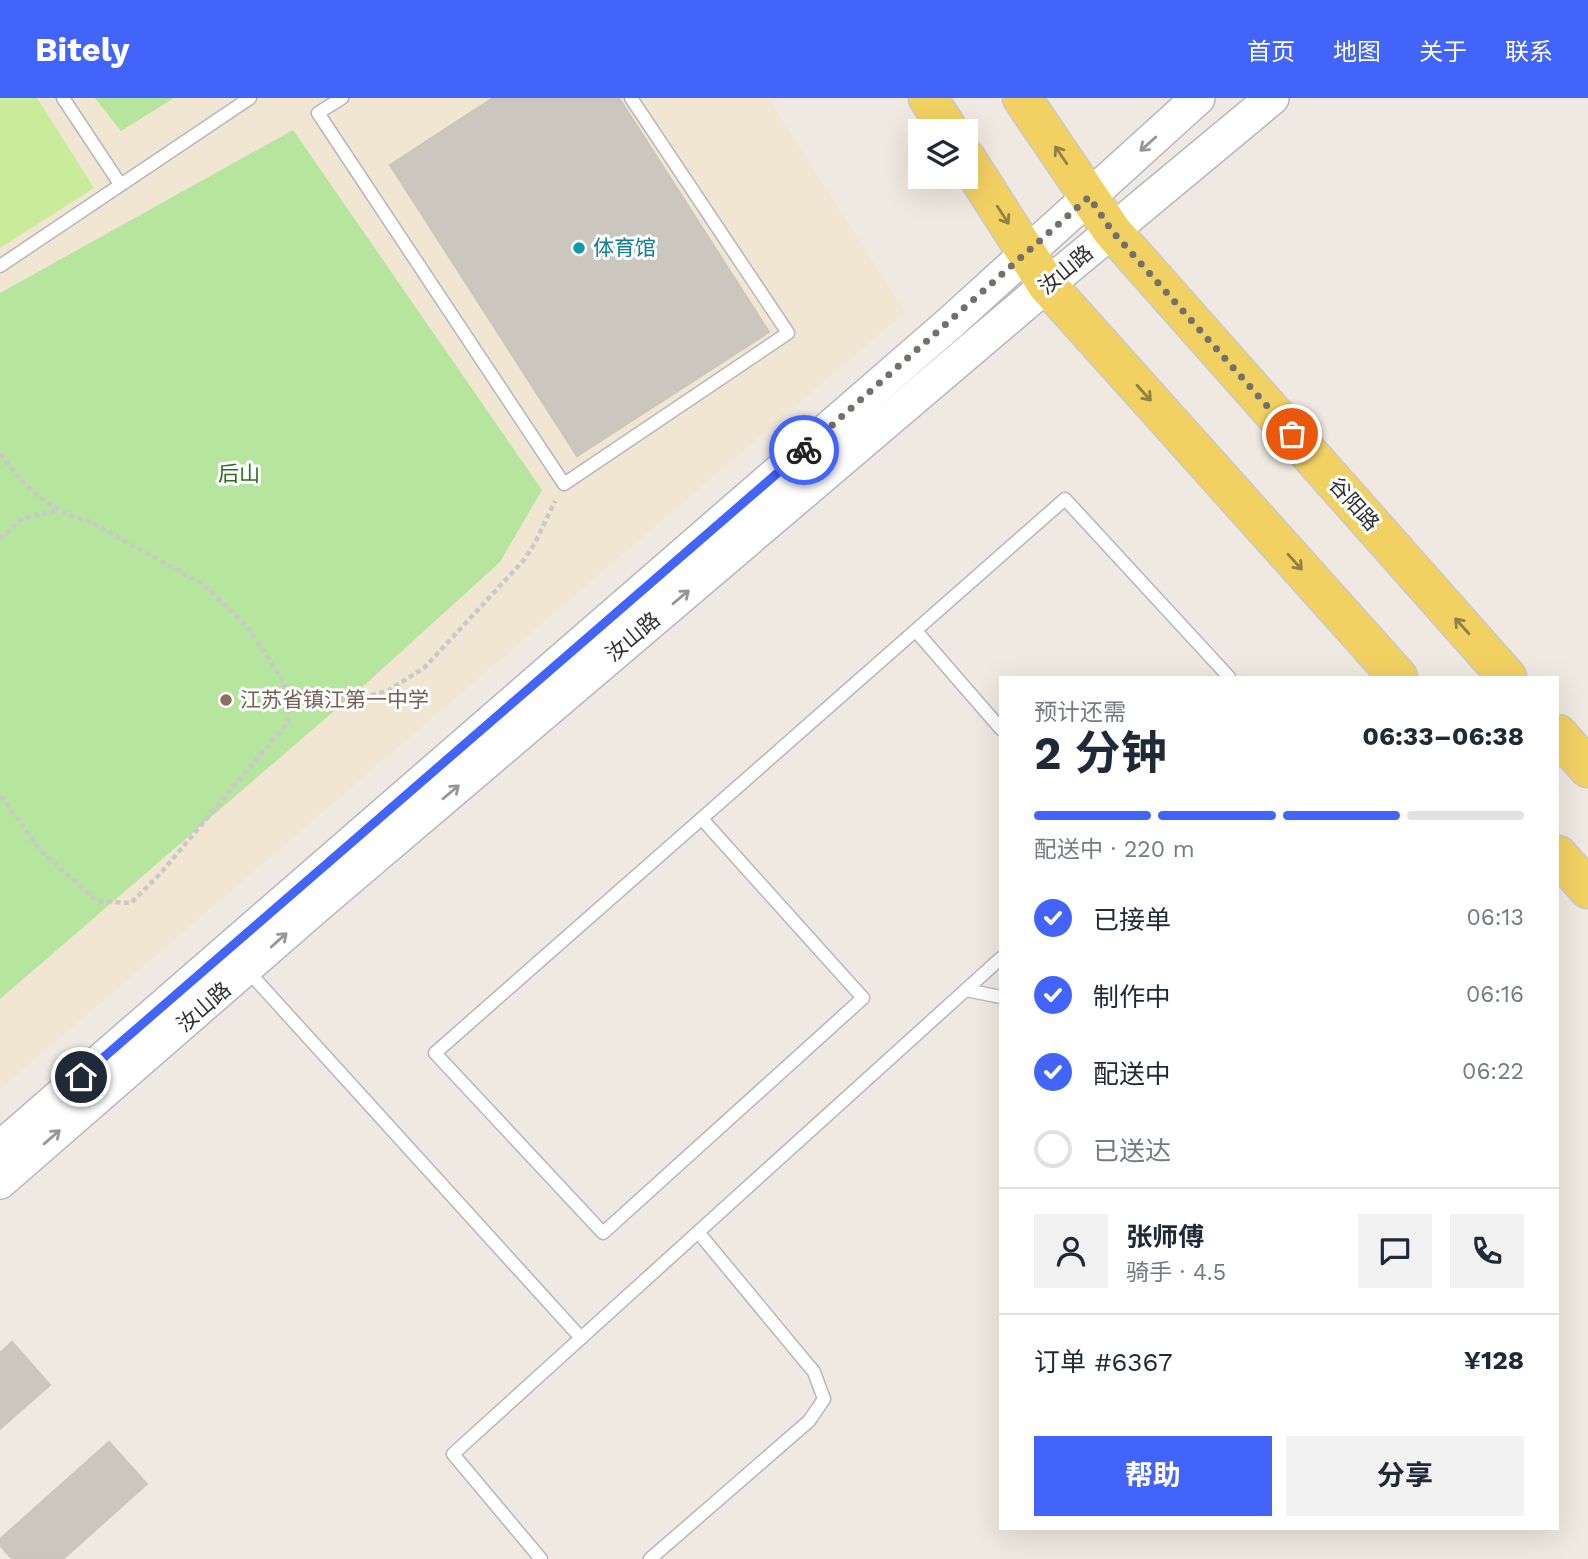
<!DOCTYPE html>
<html lang="zh">
<head>
<meta charset="utf-8">
<style>
  :root { --surface:#fff; --page:#f2f2f3; --text:#1f2937; --muted:#747a83; --line:#e0e1e3; --accent:#4264fb }
  body { margin:0; font-family:"Work Sans","Noto Sans SC",sans-serif; background:var(--page); color:var(--text); height:100vh; display:flex; flex-direction:column; font-size:26px; white-space:nowrap }
  * { box-sizing:border-box; margin:0 }
  p { font-size:23px; color:var(--muted) }
  .icon { flex:none; width:38px; height:38px; fill:none; stroke:currentColor; stroke-width:2; stroke-linecap:round; stroke-linejoin:round }
  .map { position:relative; flex:1; overflow:hidden }
  .details { position:absolute; left:999px; top:578px; width:560px; height:854px; display:flex; flex-direction:column; background:var(--surface); border-radius:0px; box-shadow:0 7px 28px #0002 }
  .details>* { flex:none }
  .controls { position:absolute; left:908px; top:21px; display:grid; gap:14px }
  .controls a { display:grid; place-items:center; width:70px; height:70px; border-radius:0px; background:var(--surface); box-shadow:0 7px 28px #0002; font-size:35px }
  .pin { position:absolute; display:grid; place-items:center; width:60px; height:60px; color:#fff; margin:-30px; border:4px solid #fff; border-radius:50%; box-shadow:0 2px 7px #0007 }
  .courier { position:absolute; display:grid; place-items:center; width:70px; height:70px; margin:-35px; border:5px solid #4264fb; border-radius:50%; background:#fff; color:#222; box-shadow:0 2px 9px #0007 }
  .head em { font-style:normal; font-weight:700 }
  .head div { display:flex; flex-direction:column-reverse }
  .head { display:flex; align-items:center; justify-content:space-between; height:119px; padding:0 35px }
  h1 { font-size:46px; font-weight:700; line-height:52px }
  .bar { display:grid; grid-template-columns:repeat(4,1fr); gap:10px 7px; align-content:center; height:84px; padding:0 35px }
  .bar i { height:9px; border-radius:5px; background:var(--line) }
  .bar .on { background:var(--accent) }
  .bar p { grid-column:span 4 }
  .line { display:flex; align-items:center; gap:18px; padding:0 35px; border-top:2px solid var(--line) }
  .line div { flex:1 }
  .round { display:grid; place-items:center; flex:none; width:74px; height:74px; border-radius:0px; background:var(--page) }
  ol { padding:0 35px; list-style:none }
  li { display:flex; align-items:center; gap:21px; height:77px }
  li p { margin-inline-start:auto }
  li .icon { padding:7px; border-radius:50%; background:var(--accent); color:#fff; stroke-width:4 }
  li:last-child { color:var(--muted) }
  li i { width:38px; height:38px; border:4px solid var(--line); border-radius:50% }
  .action { display:flex; gap:14px; margin-top:auto; padding:14px 35px }
  .action a { flex:1; height:80px; border-radius:0px; background:var(--accent); color:#fff; font-size:28px; font-weight:700; line-height:80px; text-align:center }
  .action a+a { background:var(--page); color:var(--text) }
  header { display:flex; align-items:center; gap:42px; box-sizing:border-box; height:98px; padding:0 35px; background:var(--accent); color:#fff }
  header strong { font-size:33px }
  nav { display:flex; gap:38px; margin-inline-start:auto; font-size:24px }
  .map>svg:first-child { display:block }
  .education { fill:#f0e6d1 }
  .green { fill:#b6e59e }
  .pitch { fill:#c9ec9a }
  .building { fill:#cbc7bf; stroke:#cbc5ba; stroke-width:2 }
  .lines { fill:none; stroke-linecap:round; stroke-linejoin:round }
  .lane-casing { stroke:#b4b7c1; stroke-width:15 }
  .secondary-casing { stroke:#b4b7c1; stroke-width:36 }
  .primary-casing { stroke:#c9c9c9; stroke-width:41 }
  .path { stroke:#c9c9c9; stroke-width:4.5; stroke-dasharray:5 3.5; stroke-linecap:butt }
  .lane { stroke:#fff; stroke-width:12 }
  .secondary { stroke:#fff; stroke-width:33 }
  .primary { stroke:#f2d163; stroke-width:38 }
  .oneway { stroke:#969696 }
  .oneway2 { stroke:#908048 }
  .done { stroke:#726f6d; stroke-width:7; stroke-dasharray:0 12.6 }
  .route { stroke:#4264fb; stroke-width:9 }
  .culture-dot { fill:#0f9aa8; stroke:#fff; stroke-width:2.5 }
  .education-dot { fill:#8d6e63; stroke:#fff; stroke-width:2.5 }
  .labels { text-anchor:middle; stroke-width:6; stroke-linejoin:round; paint-order:stroke }
  .culture-label { font-size:21px; fill:#0d838f; stroke:#fff; text-anchor:start }
  .street-label { font-size:21px; fill:#2e2e2e; stroke:#fff }
  .park-label { font-size:21px; fill:#2c6e1b; stroke:#fff }
  .education-label { font-size:21px; fill:#785e54; stroke:#fff; text-anchor:start }
</style>
</head>
<body>
<header>
<strong>Bitely</strong>
<nav><a>首页</a><a>地图</a><a>关于</a><a>联系</a></nav>
</header>
<div class="map">
<svg width="1588" height="1461" viewBox="0 0 1588 1461">
  <rect width="100%" height="100%" fill="#efe9e1"/>
  <path class="education" d="M0 0H768L905 214 0 991Z"/>
  <g class="green">
    <path d="M95 0H174L121 33Z"/>
    <path d="M293 32 542 392 500 464 370 582 0 901V195Z"/>
  </g>
  <path class="pitch" d="M0 0H37L94 90 0 150Z"/>
  <g class="building">
    <path d="M493 0H619L769 234 577 358 390 67Z"/>
    <path d="M12 1244 50 1287 0 1331V1255Z"/>
    <path d="M109 1344 147 1386 63 1461H12L0 1447V1441Z"/>
  </g>
  <g class="lines">
    <defs>
      <g id="lane">
        <path d="M63 0 120 86"/>
        <path d="M342 0 318 15 564 386 788 235 631 0"/>
        <path d="M0 168 250 0"/>
        <path d="M916 533 1001 631"/>
        <path d="M702 721 863 900 603 1135 435 955 1065 401 1229 579"/>
        <path d="M247 872 581 1240 453 1356 541 1461"/>
        <path d="M966 892 1001 899"/>
        <path d="M581 1240 1001 860"/>
        <path d="M650 1461 809 1323 824 1301 814 1274 698 1134"/>
      </g>
      <g id="secondary">
        <path d="M0 1050 950 225 1198 0"/>
        <path d="M0 1084 317 808 1047 187 1272 0"/>
      </g>
      <g id="primary">
        <path d="M928 0 949 33"/>
        <path d="M1022 0 1112 133 1507 579"/>
        <path d="M966 60 1047 187 1398 579"/>
        <path d="M1558 636 1588 670"/>
        <path d="M1558 757 1588 791"/>
      </g>
    </defs>
    <use href="#lane" class="lane-casing"/>
    <use href="#secondary" class="secondary-casing"/>
    <use href="#primary" class="primary-casing"/>
    <g class="path">
      <path d="M0 356C27 390 45 411 88 423L203 486 248 530 282 581 290 606 288 624 160 776 131 805 97 803 41 753 0 697"/>
      <path d="M0 441 23 420 58 413"/>
      <path d="M290 606 316 595 344 603 388 593 425 569 523 463 535 445 555 403"/>
    </g>
    <use href="#lane" class="lane"/>
    <use href="#secondary" class="secondary"/>
    <use href="#primary" class="primary"/>
  </g>
  <defs><path id="oneway-shaft" d="M-6 0H5M1.5-3L5.5 0L1.5 3" fill="none" stroke-width="1.6" stroke-linecap="round" stroke-linejoin="round" transform="scale(1.75)"/></defs>
  <g class="oneway">
    <use href="#oneway-shaft" transform="translate(1148 46) rotate(138)"/>
    <use href="#oneway-shaft" transform="translate(681 499) rotate(-40)"/>
    <use href="#oneway-shaft" transform="translate(451 694) rotate(-40)"/>
    <use href="#oneway-shaft" transform="translate(279 842) rotate(-42)"/>
    <use href="#oneway-shaft" transform="translate(52 1039) rotate(-41)"/>
  </g>
  <g class="oneway2">
    <use href="#oneway-shaft" transform="translate(1061 57) rotate(-124)"/>
    <use href="#oneway-shaft" transform="translate(1003 117) rotate(57)"/>
    <use href="#oneway-shaft" transform="translate(1144 295) rotate(48)"/>
    <use href="#oneway-shaft" transform="translate(1295 464) rotate(48)"/>
    <use href="#oneway-shaft" transform="translate(1462 528) rotate(-132)"/>
  </g>
  <g class="lines">
    <path class="done" d="M804 352 1089 99 1112 133 1292 336"/>
    <path class="route" d="M81 979 804 352"/>
  </g>
  <circle class="culture-dot" cx="579" cy="150" r="7"/>
  <circle class="education-dot" cx="226" cy="602" r="7"/>
  <g class="labels">
    <g class="culture-label">
      <text x="593" y="157">体育馆</text>
    </g>
    <g class="street-label">
      <text transform="translate(1066 172) rotate(-40)" y="7">汝山路</text>
      <text transform="translate(1354 406) rotate(48)" y="7">谷阳路</text>
      <text transform="translate(633 539) rotate(-40)" y="7">汝山路</text>
      <text transform="translate(204 909) rotate(-41)" y="7">汝山路</text>
    </g>
    <g class="park-label">
      <text x="239" y="383">后山</text>
    </g>
    <g class="education-label">
      <text x="240" y="609">江苏省镇江第一中学</text>
    </g>
  </g>
</svg>
<div class="controls">
<a><svg class="icon" aria-label="layers" viewBox="0 0 24 24"><path d="M12 4l9 5-9 5-9-5zM3 14l9 5 9-5"/></svg></a>
</div>
<div class="pin" style="left:1292px;top:336px;background:#ea580c"><svg class="icon" aria-label="bag" viewBox="0 0 24 24"><path d="M5 8h14l-1 12H6zM9 8a3 3 0 0 1 6 0"/></svg></div>
<div class="pin" style="left:81px;top:979px;background:#1f2937"><svg class="icon" aria-label="home" viewBox="0 0 24 24"><path d="M3 11l9-7 9 7M6 9v11h12V9"/></svg></div>
<div class="courier" style="left:804px;top:352px"><svg class="icon" aria-label="bike" viewBox="0 0 24 24"><circle cx="6" cy="16" r="4"/><circle cx="18" cy="16" r="4"/><path d="M6 16l4-8h5l3 8M10 8l3 8H6M13 5h3"/></svg></div>
<section class="details">
<div class="head"><div><h1>2 分钟</h1><p>预计还需</p></div><em>06:33–06:38</em></div>
<div class="bar"><i class="on"></i><i class="on"></i><i class="on"></i><i></i><p>配送中 · 220 m</p></div>
<ol>
<li><svg class="icon" aria-label="check" viewBox="0 0 24 24"><path d="M5 12l5 5 9-10"/></svg>已接单<p>06:13</p></li>
<li><svg class="icon" aria-label="check" viewBox="0 0 24 24"><path d="M5 12l5 5 9-10"/></svg>制作中<p>06:16</p></li>
<li><svg class="icon" aria-label="check" viewBox="0 0 24 24"><path d="M5 12l5 5 9-10"/></svg>配送中<p>06:22</p></li>
<li><i></i>已送达</li>
</ol>
<div class="line" style="height:126px"><a class="round"><svg class="icon" aria-label="person" viewBox="0 0 24 24"><circle cx="12" cy="8" r="4"/><path d="M4 21q1-7 8-7t8 7"/></svg></a><div><b>张师傅</b><p>骑手 · 4.5</p></div><a class="round"><svg class="icon" aria-label="chat" viewBox="0 0 24 24"><path d="M4 5h16v11H9l-5 4z"/></svg></a><a class="round"><svg class="icon" aria-label="phone" viewBox="0 0 24 24"><path d="M5 4h4l2 5-3 2q2 4 5 5l2-3 5 2v4C11 20 4 13 5 4z"/></svg></a></div>
<div class="line" style="height:91px"><div>订单 #6367</div><b>¥128</b></div>
<div class="action"><a>帮助</a><a>分享</a></div>
</section>
</div>
</body>
</html>
